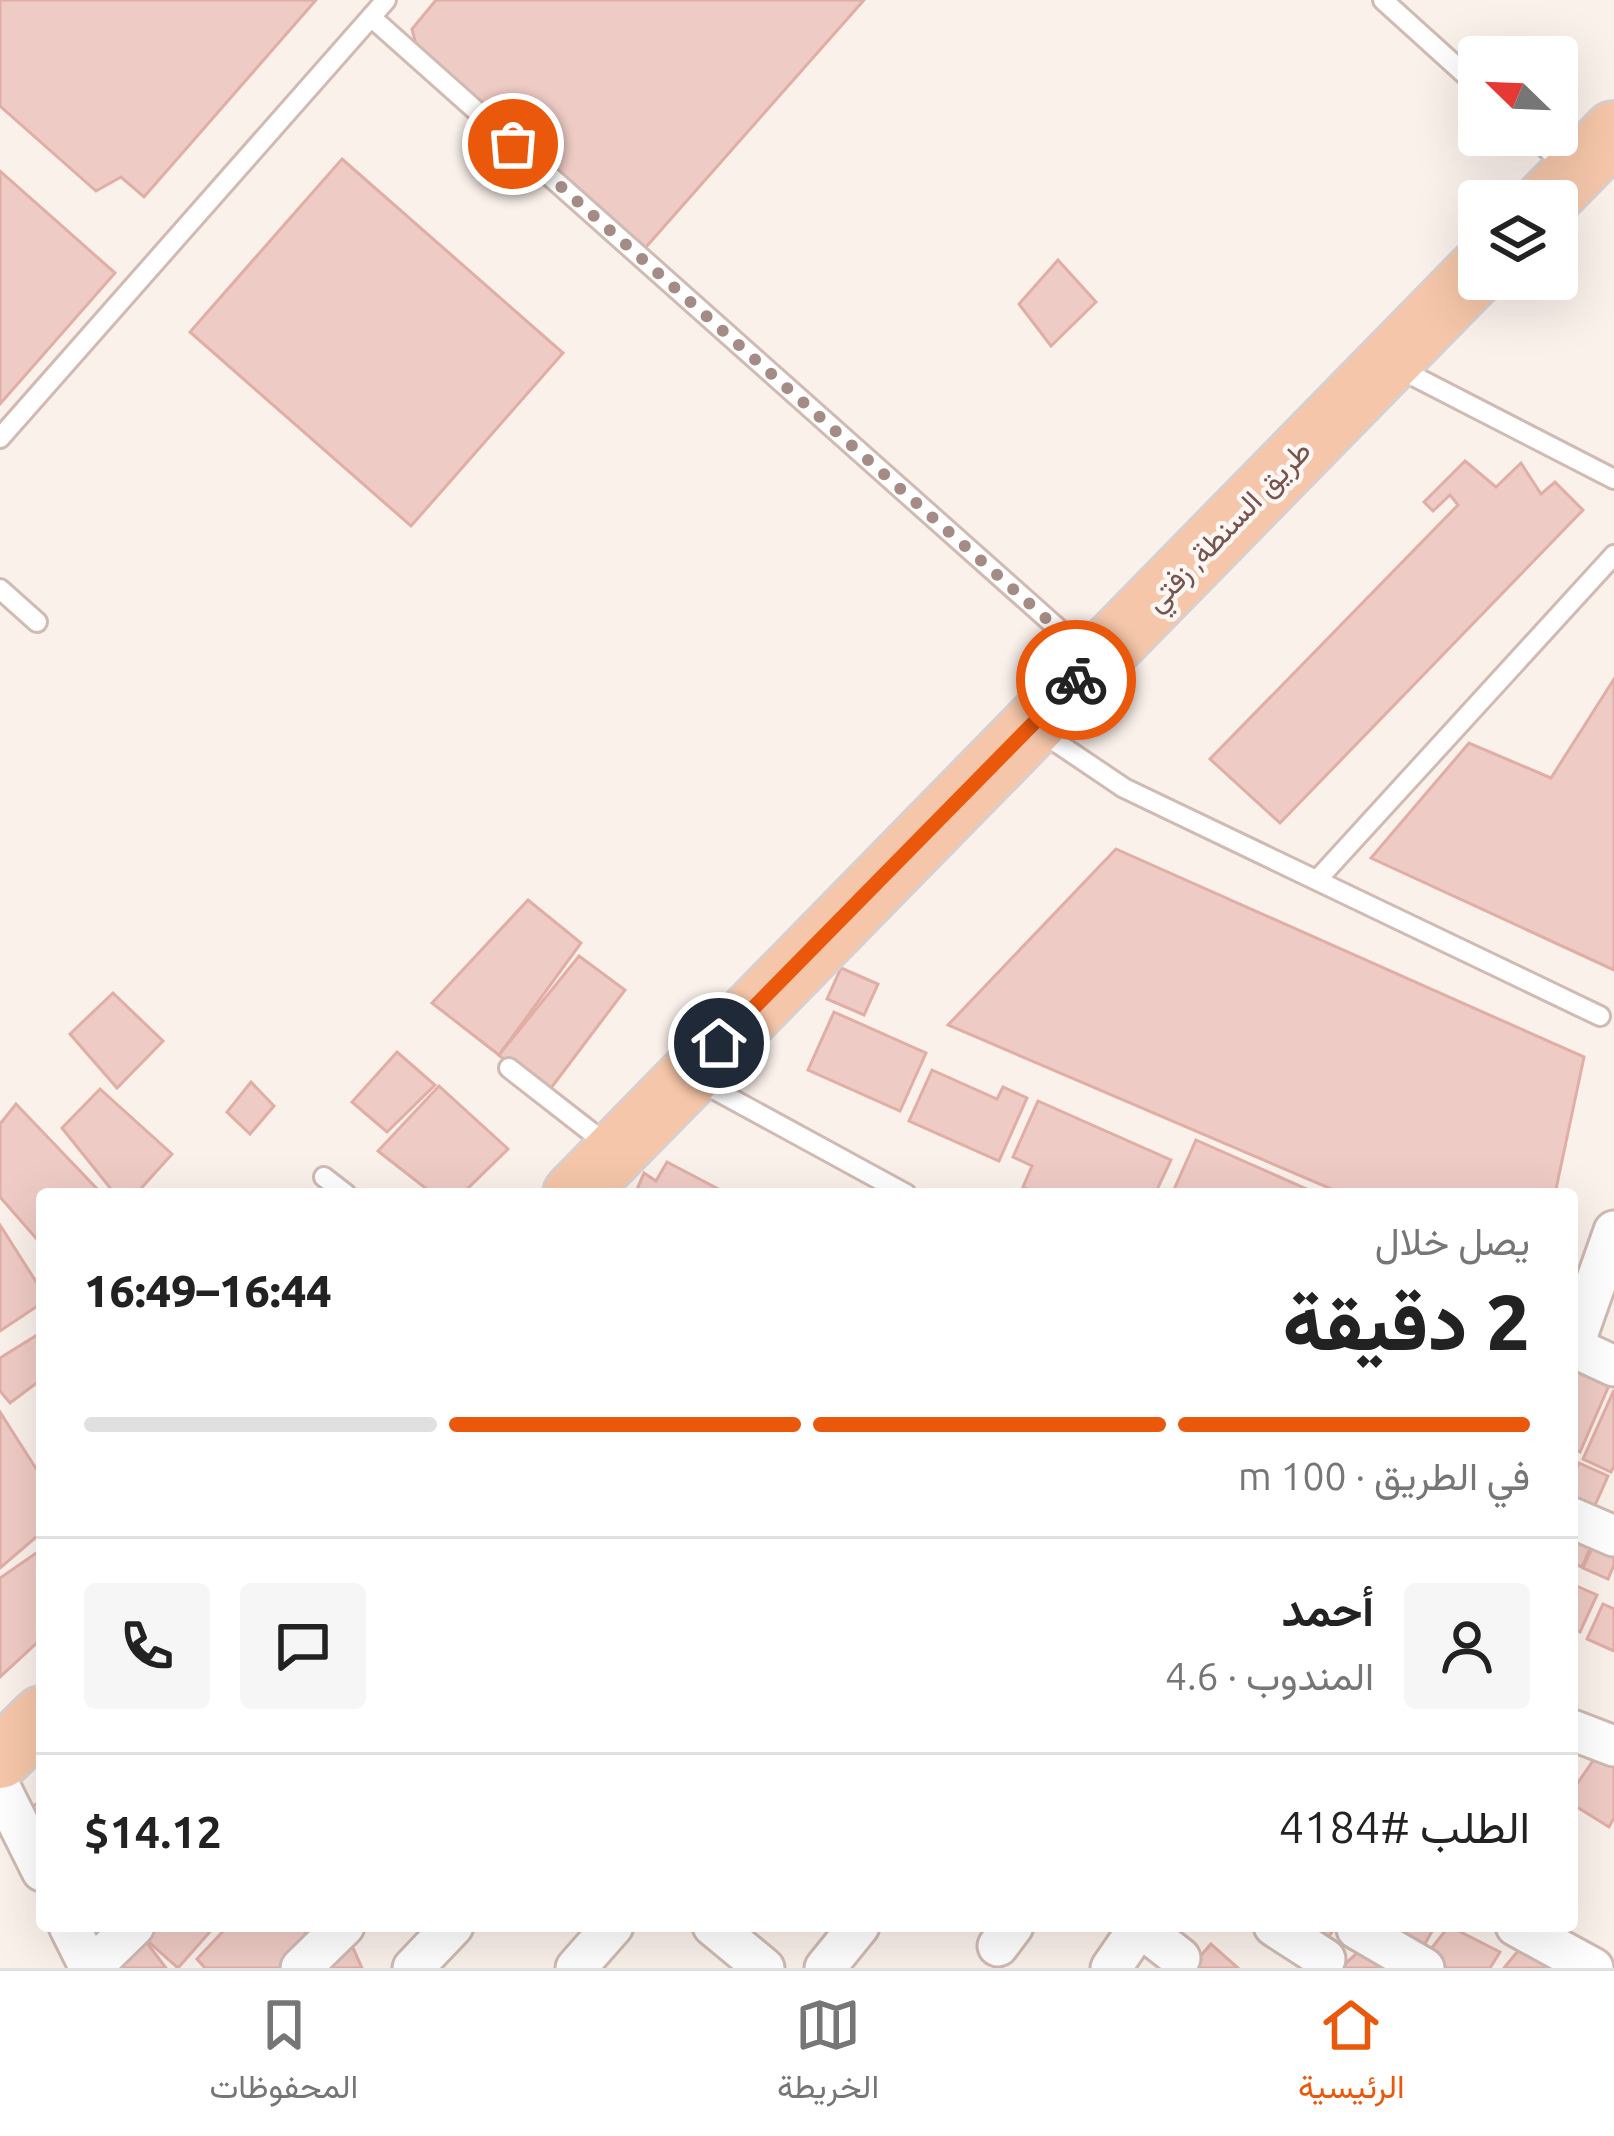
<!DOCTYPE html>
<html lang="ar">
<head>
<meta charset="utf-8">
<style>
  :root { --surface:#fff; --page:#f6f6f6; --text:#222; --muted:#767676; --line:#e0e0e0; --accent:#ea580c }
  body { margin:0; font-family:Ubuntu,Vazirmatn,sans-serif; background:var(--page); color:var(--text); direction:rtl; height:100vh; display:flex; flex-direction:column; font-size:45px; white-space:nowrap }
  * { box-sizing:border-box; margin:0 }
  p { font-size:39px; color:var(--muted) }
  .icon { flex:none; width:66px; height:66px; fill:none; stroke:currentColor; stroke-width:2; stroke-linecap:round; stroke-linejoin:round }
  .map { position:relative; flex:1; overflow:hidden; direction:ltr }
  .sheet { position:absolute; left:36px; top:1188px; width:1542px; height:744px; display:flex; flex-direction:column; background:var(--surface); border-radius:12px; box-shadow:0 12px 48px #0002; direction:rtl }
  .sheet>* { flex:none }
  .needle { width:78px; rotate:293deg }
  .controls { position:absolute; left:1458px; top:36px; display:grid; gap:24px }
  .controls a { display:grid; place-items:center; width:120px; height:120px; border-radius:12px; background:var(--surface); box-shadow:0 12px 48px #0002; font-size:60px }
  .pin { position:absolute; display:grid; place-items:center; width:102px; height:102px; color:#fff; margin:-51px; border:6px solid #fff; border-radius:50%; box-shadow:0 3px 12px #0007 }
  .courier { position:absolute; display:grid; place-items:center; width:120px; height:120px; margin:-60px; border:9px solid #ea580c; border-radius:50%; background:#fff; color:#222; box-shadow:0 3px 15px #0007 }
  .headline em { font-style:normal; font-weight:800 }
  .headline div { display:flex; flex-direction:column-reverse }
  .headline { display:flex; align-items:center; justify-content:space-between; height:204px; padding:0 48px }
  h1 { font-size:78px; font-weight:800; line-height:90px }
  .bar { display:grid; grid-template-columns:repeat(4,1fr); gap:18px 12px; align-content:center; height:144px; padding:0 48px }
  .bar i { height:15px; border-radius:9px; background:var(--line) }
  .bar .current { background:var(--accent) }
  .bar p { grid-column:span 4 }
  .line { display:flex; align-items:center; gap:30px; padding:0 48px; border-top:3px solid var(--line) }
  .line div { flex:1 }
  .round { display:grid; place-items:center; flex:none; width:126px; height:126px; border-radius:12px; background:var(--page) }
  .menu { display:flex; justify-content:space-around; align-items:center; height:168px; border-top:3px solid var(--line); background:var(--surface); font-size:33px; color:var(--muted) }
  .menu a { display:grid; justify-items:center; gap:6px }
  .menu .current { color:var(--accent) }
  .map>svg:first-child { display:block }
  .building { fill:#efcbc5; stroke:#e1aea6; stroke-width:3 }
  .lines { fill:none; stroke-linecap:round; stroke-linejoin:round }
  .service-casing { stroke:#d0bab3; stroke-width:24 }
  .minor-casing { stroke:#d0bab3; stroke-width:45 }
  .primary-casing { stroke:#d9cfce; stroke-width:66 }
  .service { stroke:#fff; stroke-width:18 }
  .minor { stroke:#fff; stroke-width:39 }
  .primary { stroke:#f5c6a9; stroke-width:60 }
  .done { stroke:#a58b86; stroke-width:12; stroke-dasharray:0 21.6 }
  .route { stroke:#ea580c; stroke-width:15 }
  .labels { text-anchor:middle; stroke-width:9; stroke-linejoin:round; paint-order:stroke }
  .street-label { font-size:30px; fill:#76544f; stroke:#fef6f2 }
</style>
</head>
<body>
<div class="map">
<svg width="1614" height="1968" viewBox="0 0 1614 1968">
  <rect width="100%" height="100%" fill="#fbf1eb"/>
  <g class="building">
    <path d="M0 0H316L144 197 121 177 96 191 0 106Z"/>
    <path d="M436 0H864L639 255 420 61 412 29Z"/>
    <path d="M342 159 563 353 411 526 190 332Z"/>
    <path d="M0 171 115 273 0 404Z"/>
    <path d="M1058 260 1096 302 1051 346 1019 304Z"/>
    <path d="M1465 461 1496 487 1521 463 1541 494 1555 482 1583 510 1280 823 1210 759 1458 505 1450 495 1433 511 1424 502Z"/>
    <path d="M1614 679V970L1371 858 1469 743 1551 778Z"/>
    <path d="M1116 849 1584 1057 1555 1194H1343L948 1025Z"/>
    <path d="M528 900 581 943 499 1055 432 1003Z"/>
    <path d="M579 956 625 990 545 1096 499 1055Z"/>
    <path d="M841 968 878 984 864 1015 827 999Z"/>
    <path d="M113 993 163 1041 117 1088 70 1034Z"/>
    <path d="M834 1012 926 1053 900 1111 808 1070Z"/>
    <path d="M397 1052 435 1085 387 1132 352 1102Z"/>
    <path d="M932 1070 997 1099 1003 1087 1027 1098 999 1161 909 1121Z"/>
    <path d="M251 1082 274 1106 250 1134 227 1112Z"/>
    <path d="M439 1086 508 1149 462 1194H433L378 1151Z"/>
    <path d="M100 1089 172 1154 136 1194H115L62 1128Z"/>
    <path d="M1038 1101 1171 1160 1155 1194H1039L1023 1187 1032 1166 1013 1157Z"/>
    <path d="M16 1104 102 1194H42V1245L0 1197V1124Z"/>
    <path d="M1196 1140 1318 1194H1172Z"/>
    <path d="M667 1162 728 1194H635L644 1173 656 1181Z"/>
    <path d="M0 1225 42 1291V1303L0 1331Z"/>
    <path d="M42 1332V1379L10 1403 0 1391V1358Z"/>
    <path d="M1572 1367 1614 1374 1580 1452 1572 1448Z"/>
    <path d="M1614 1390V1466L1611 1472 1583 1459Z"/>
    <path d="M0 1412 42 1478V1532L0 1568Z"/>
    <path d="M1579 1463 1608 1476 1591 1514 1572 1506V1478Z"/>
    <path d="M1572 1524 1596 1534 1582 1567 1572 1563Z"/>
    <path d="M1598 1535 1614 1542V1565L1608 1579 1583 1568Z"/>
    <path d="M42 1549V1638L0 1677V1578Z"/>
    <path d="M1572 1584 1597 1595 1580 1632 1572 1628Z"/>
    <path d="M1603 1604 1614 1609V1651L1587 1639Z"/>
    <path d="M1595 1758 1614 1762V1818L1609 1827 1572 1804V1791Z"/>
    <path d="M42 1800V1846L22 1814Z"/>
    <path d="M150 1926H215L178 1968 141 1935Z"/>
    <path d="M228 1926H297L314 1938 283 1968H205L197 1959Z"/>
    <path d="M1284 1926H1336L1319 1951Z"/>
    <path d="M1381 1926H1435L1421 1951Z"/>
    <path d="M1449 1926 1500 1952 1490 1968H1416Z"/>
    <path d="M141 1935 166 1968H107Z"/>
    <path d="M349 1939 362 1968H320Z"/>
    <path d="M1211 1944 1238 1968H1190Z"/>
    <path d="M1522 1946 1549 1968H1504Z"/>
    <path d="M1360 1950 1391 1968H1341Z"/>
  </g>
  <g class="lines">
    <defs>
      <g id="service">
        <path d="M1383 0 1479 87"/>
        <path d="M371 17 1089 656"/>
        <path d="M1532 135 1568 168"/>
        <path d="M1394 366 1614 479"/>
        <path d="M0 438 386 0"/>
        <path d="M0 589 37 622"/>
        <path d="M1041 732 1124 788 1600 1016"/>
        <path d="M1317 880 1614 555"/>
        <path d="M509 1068 609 1146"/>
        <path d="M697 1080 906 1194"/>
        <path d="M324 1177 346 1194"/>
      </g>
      <g id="minor">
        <path d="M1573 1347 1614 1366"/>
        <path d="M1572 1350 1614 1231"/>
        <path d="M1572 1518 1614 1536"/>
        <path d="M1572 1730 1614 1746"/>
        <path d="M0 1787 42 1871"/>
        <path d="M69 1926 90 1968"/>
        <path d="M713 1926 764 1968"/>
        <path d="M1139 1926 1180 1958"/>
        <path d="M1274 1926 1325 1959"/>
        <path d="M1516 1926 1593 1968"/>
        <path d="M1357 1929 1424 1968"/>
        <path d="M998 1946 1013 1926"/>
        <path d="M91 1968 134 1926"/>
        <path d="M301 1968 344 1926"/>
        <path d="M413 1968 453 1926"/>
        <path d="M576 1968 613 1926"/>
        <path d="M825 1968 859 1926"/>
        <path d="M1111 1968 1140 1926"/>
      </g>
      <g id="primary">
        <path d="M1546 201 1614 132"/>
        <path d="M574 1194 1479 270"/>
        <path d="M0 1758 42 1717"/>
      </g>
    </defs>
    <use href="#service" class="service-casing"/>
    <use href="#minor" class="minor-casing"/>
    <use href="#primary" class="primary-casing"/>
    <use href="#service" class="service"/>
    <use href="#minor" class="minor"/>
    <use href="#primary" class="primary"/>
  </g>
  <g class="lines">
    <path class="done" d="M513 144 1095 662 1076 680"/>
    <path class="route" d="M719 1043 1076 680"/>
  </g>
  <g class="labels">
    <g class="street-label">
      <text transform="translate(1228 526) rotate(-46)" y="10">طريق السنطة, زفتي</text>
    </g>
  </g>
</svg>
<div class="controls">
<a><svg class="needle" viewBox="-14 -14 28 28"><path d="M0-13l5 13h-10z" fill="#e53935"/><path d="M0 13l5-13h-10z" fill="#767676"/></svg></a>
<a><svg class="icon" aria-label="layers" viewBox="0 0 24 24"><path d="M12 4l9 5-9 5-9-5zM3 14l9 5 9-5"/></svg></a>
</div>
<div class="pin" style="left:513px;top:144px;background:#ea580c"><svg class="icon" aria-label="bag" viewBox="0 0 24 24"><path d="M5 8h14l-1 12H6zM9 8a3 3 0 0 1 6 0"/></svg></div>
<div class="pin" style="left:719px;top:1043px;background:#1f2937"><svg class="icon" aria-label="home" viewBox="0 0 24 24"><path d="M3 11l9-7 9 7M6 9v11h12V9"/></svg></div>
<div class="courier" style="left:1076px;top:680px"><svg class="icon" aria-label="bike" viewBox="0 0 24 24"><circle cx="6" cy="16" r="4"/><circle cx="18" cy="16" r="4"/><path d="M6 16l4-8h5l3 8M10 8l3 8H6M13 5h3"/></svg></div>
<section class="sheet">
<div class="headline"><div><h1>2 دقيقة</h1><p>يصل خلال</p></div><em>16:44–16:49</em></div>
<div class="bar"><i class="current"></i><i class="current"></i><i class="current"></i><i></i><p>في الطريق · 100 m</p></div>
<div class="line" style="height:216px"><a class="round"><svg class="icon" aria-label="person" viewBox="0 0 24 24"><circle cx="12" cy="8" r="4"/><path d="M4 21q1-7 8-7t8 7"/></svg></a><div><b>أحمد</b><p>المندوب · 4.6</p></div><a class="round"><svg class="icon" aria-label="chat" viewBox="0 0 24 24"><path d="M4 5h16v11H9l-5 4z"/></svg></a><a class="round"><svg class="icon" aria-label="phone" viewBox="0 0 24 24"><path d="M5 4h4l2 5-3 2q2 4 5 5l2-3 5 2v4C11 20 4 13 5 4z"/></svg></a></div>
<div class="line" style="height:156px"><div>الطلب #4184</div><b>$14.12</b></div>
</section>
</div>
<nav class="menu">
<a class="current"><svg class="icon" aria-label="home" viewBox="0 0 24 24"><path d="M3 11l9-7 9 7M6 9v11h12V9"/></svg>الرئيسية</a>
<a><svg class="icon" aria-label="map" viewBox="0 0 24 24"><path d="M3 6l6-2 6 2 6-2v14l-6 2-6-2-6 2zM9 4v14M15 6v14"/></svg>الخريطة</a>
<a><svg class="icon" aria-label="saved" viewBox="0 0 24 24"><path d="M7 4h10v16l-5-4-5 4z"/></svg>المحفوظات</a>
</nav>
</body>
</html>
